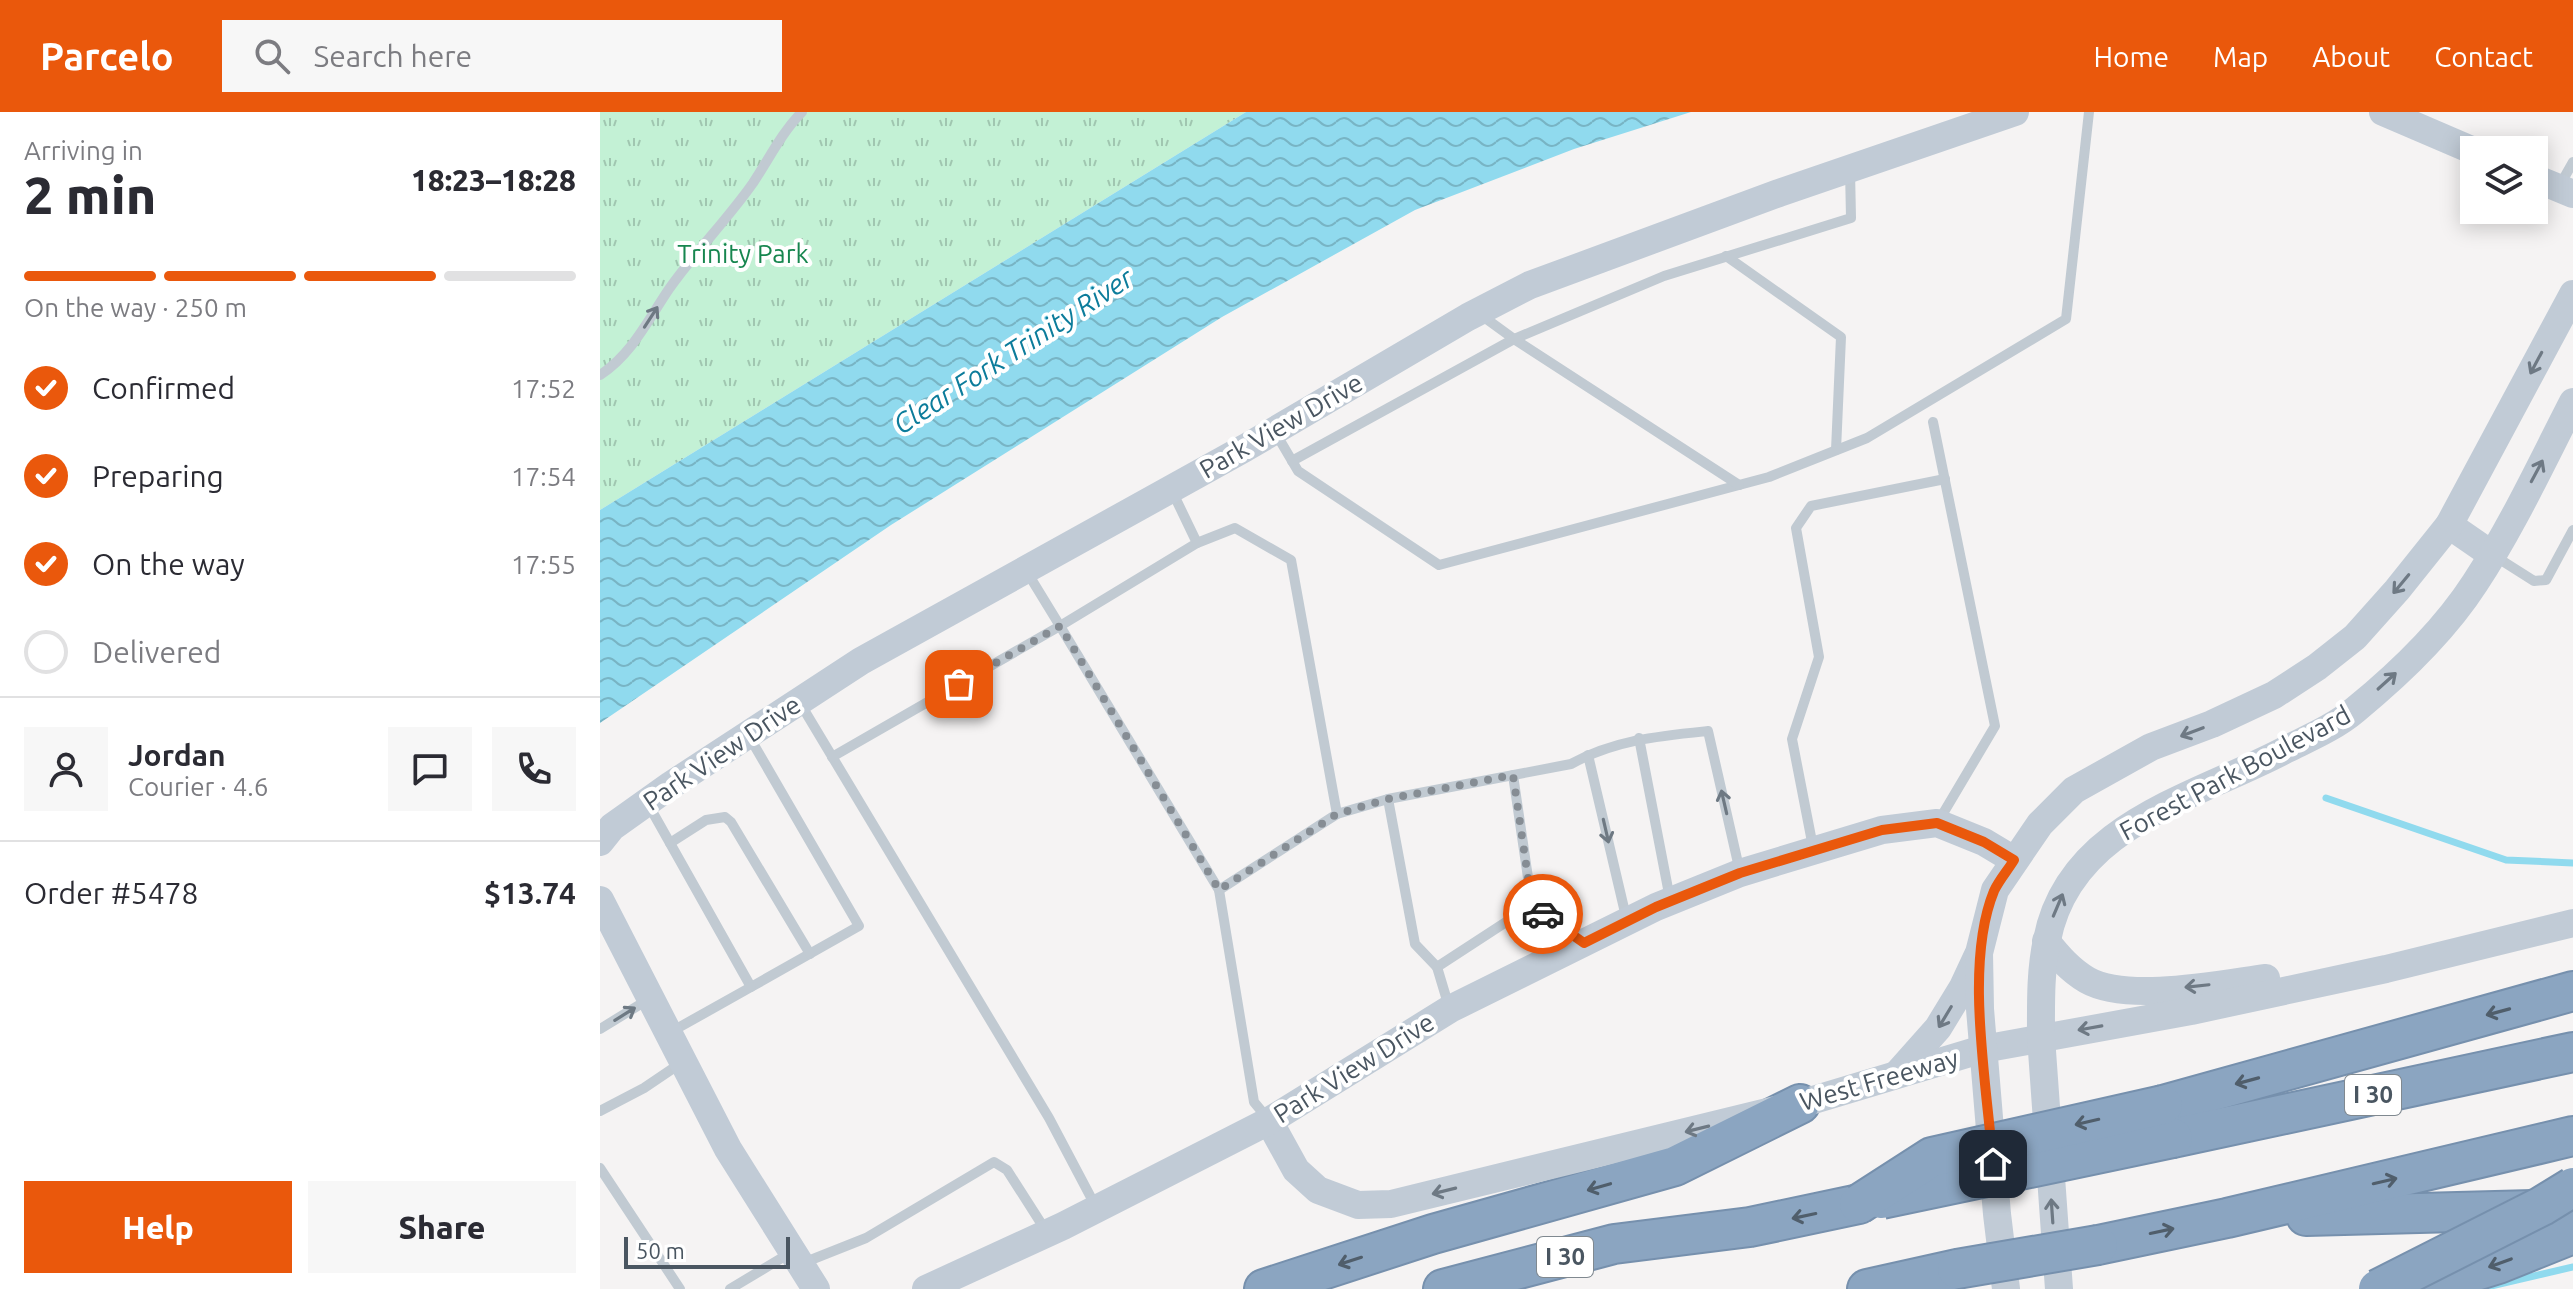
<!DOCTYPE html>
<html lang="en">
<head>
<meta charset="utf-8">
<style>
  :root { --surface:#fff; --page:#f7f7f7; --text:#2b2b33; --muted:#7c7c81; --line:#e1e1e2; --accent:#ea580c }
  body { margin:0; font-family:Ubuntu,sans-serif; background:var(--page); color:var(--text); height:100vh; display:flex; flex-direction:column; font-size:30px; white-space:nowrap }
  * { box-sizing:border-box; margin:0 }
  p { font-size:26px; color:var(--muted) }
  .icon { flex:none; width:44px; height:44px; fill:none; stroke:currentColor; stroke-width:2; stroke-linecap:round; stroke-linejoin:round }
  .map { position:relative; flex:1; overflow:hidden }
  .side { display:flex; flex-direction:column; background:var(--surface); width:600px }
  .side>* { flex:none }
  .tools { position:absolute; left:1860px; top:24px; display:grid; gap:16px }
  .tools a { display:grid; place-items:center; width:88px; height:88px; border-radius:0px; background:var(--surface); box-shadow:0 4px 20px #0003; font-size:40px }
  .scale { position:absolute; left:24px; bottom:20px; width:166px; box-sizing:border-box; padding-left:8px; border:4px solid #4a5661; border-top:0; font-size:22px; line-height:28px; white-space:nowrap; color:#4a5661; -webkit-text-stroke:6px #fff; paint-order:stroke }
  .pin { position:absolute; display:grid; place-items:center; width:68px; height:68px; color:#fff; margin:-34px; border-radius:16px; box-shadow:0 4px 12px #0006 }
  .courier { position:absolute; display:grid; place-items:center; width:80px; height:80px; margin:-40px; border:6px solid #ea580c; border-radius:50%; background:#fff; color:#222; box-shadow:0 2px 10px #0007 }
  .overview em { font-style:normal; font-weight:800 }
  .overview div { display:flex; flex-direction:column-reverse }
  .overview { display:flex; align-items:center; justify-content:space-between; height:136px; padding:0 24px }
  h1 { font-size:52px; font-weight:800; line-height:60px }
  .bar { display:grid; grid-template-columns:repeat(4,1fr); gap:12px 8px; align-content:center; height:96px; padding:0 24px }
  .bar i { height:10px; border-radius:6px; background:var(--line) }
  .bar .selected { background:var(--accent) }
  .bar p { grid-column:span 4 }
  .line { display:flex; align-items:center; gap:20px; padding:0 24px; border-top:2px solid var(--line) }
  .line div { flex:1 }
  .round { display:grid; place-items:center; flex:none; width:84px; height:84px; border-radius:0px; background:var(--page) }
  ol { padding:0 24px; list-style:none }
  li { display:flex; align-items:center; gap:24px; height:88px }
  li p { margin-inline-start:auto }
  li .icon { padding:8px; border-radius:50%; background:var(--accent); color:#fff; stroke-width:4 }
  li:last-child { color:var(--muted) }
  li i { width:44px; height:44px; border:4px solid var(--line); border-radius:50% }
  .button { display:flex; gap:16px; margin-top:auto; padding:16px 24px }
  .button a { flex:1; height:92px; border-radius:0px; background:var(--accent); color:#fff; font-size:32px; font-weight:800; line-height:92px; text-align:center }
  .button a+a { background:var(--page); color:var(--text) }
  header { display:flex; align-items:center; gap:48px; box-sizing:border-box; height:112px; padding:0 40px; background:var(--accent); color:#fff }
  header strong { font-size:38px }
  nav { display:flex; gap:44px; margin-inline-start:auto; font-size:28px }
  .search { width:560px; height:72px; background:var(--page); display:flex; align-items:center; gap:20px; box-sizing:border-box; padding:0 28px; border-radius:0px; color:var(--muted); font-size:30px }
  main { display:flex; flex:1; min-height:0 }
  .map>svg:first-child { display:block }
  .grass { fill:url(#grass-tufts) }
  .water { fill:url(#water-waves) }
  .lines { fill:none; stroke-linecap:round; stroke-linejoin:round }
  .stream { stroke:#90daee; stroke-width:7 }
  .highway-casing { stroke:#7690ad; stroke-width:42 }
  .lane { stroke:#c1cad2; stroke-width:10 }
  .secondary { stroke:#c1cbd6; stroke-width:28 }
  .highway { stroke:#8ba5c1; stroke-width:38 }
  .highway-bridge-casing { stroke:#7690ad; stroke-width:42; stroke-linecap:butt }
  .highway-bridge { stroke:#8ba5c1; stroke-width:38 }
  .oneway { stroke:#6e7983 }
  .oneway2 { stroke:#6e7984 }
  .oneway3 { stroke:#505e6b }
  .done { stroke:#868d94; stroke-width:8; stroke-dasharray:0 14.4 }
  .route { stroke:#ea580c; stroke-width:10 }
  .labels { text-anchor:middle; stroke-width:8; stroke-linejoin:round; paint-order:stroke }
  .shield { fill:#fff; stroke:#808990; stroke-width:2 }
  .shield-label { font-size:24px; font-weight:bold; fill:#4a5661 }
  .park-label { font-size:26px; fill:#17864f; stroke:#fff }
  .street-label { font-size:26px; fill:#4a5661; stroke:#fff }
  .water-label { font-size:28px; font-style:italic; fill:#0c7c9b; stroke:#fff }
</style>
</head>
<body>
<header>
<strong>Parcelo</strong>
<div class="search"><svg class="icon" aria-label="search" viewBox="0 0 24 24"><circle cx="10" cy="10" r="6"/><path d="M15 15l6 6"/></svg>Search here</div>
<nav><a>Home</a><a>Map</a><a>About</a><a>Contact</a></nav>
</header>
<main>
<section class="side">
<div class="overview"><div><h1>2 min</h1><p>Arriving in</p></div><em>18:23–18:28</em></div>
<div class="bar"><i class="selected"></i><i class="selected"></i><i class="selected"></i><i></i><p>On the way · 250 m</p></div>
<ol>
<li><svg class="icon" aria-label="check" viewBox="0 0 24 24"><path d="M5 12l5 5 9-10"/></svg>Confirmed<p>17:52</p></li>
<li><svg class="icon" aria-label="check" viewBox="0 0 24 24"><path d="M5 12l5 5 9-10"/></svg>Preparing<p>17:54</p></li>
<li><svg class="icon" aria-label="check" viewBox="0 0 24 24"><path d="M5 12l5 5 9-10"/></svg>On the way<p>17:55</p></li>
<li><i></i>Delivered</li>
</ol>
<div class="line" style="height:144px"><a class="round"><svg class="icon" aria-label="person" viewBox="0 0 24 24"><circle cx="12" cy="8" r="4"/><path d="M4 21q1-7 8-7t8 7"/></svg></a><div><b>Jordan</b><p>Courier · 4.6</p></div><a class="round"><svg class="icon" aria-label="chat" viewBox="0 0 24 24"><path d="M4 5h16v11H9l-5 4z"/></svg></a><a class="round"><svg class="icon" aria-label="phone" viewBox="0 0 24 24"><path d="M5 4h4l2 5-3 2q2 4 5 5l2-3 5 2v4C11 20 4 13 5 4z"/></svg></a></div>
<div class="line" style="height:104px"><div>Order #5478</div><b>$13.74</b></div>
<div class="button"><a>Help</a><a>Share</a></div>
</section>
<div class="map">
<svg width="1973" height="1177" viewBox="0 0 1973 1177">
  <defs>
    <pattern id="grass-tufts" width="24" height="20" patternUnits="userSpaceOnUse" patternTransform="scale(2)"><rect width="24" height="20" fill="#c3f1d5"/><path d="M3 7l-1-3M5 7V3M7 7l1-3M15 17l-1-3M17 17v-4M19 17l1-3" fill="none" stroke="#a0c6b0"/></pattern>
    <pattern id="water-waves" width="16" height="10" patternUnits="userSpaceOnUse" patternTransform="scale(2)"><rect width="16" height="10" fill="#90daee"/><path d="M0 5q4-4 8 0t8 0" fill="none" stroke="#78b4c4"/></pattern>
  </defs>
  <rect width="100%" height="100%" fill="#f5f3f3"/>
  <path class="grass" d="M0 0H646L0 398Z"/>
  <path class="water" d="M646 0H1091L974 37 815 98 622 205 291 413 0 611V398Z"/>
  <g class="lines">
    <g class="stream">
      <path d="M1726 686 1906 748 1973 751"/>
      <path d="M1887 1175 1973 1155"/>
    </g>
    <defs>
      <g id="highway">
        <path d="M1563 993 1973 879"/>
        <path d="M1573 1026 1973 940"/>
        <path d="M1706 1104 1973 1097"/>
        <path d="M1498 1133 1627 1106 1973 1024"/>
        <path d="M664 1177 833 1122 1075 1054 1200 992"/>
        <path d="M843 1177 1014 1132 1150 1115 1259 1092"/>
        <path d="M1267 1177 1357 1157"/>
        <path d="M1818 1177 1898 1152 1973 1122"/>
      </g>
    </defs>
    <use href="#highway" class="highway-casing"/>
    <g class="lane">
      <path d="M1960 73 1973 50"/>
      <path d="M1126 144 1241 225 1236 338"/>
      <path d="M0 263C32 242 48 208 69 177 95 140 127 108 153 71 169 47 182 20 202 0"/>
      <path d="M1333 310 1395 614 1338 710"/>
      <path d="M675 320 698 359 839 453 1169 365 1267 326 1466 207 1489 0"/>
      <path d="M692 349 914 227 881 203"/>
      <path d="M1139 373 914 227 1064 164 1251 106 1250 58"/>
      <path d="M572 379 597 431 460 514 619 778 654 990 668 1007"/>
      <path d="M597 431 635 416 691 448 737 702 619 778"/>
      <path d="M1893 443 1934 469 1946 468 1973 418"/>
      <path d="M200 591 449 1006 496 1095"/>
      <path d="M1039 626 1070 787"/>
      <path d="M988 643 1027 809"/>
      <path d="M232 645 460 514 427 460"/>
      <path d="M913 663 932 793"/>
      <path d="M788 687 815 832 837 855"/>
      <path d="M48 692 151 875 259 814 150 626"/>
      <path d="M737 702 788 687 971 652C1015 628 1059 624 1108 619L1140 760"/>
      <path d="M70 731 106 708 125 705 131 710 210 842"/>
      <path d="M1213 735 1192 627 1219 545 1196 416 1211 394 1345 367"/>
      <path d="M849 895 837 855 932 793 982 829"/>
      <path d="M0 917 49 887"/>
      <path d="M69 921 151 875"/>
      <path d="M0 999 44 976 81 951"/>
      <path d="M0 1056 80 1177"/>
      <path d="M203 1151 266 1126 394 1050 407 1058 446 1119"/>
      <path d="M130 1177 190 1141"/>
    </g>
    <g class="secondary">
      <path d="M1783 0 1874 39"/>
      <path d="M1934 66 1973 82"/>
      <path d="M1849 413 1891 442"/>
      <path d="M0 730 12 715 71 673 261 549 645 336 868 205 930 173 1179 81 1415 0"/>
      <path d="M0 788 128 1037 216 1177"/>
      <path d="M1446 829C1458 844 1470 858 1487 868 1527 891 1621 872 1666 866"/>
      <path d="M1298 961 1338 916 1363 875 1377 845"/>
      <path d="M669 1009 696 1058 718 1078 758 1093 791 1092 1200 992 1383 937 1591 899 1786 857 1973 811"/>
      <path d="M326 1177 463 1114 669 1009 850 897 1056 795 1140 761 1282 718 1337 711 1384 730 1414 748"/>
      <path d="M1406 1177 1397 1102 1380 897 1379 841 1395 778 1440 712 1474 678 1551 635 1612 612 1674 583 1717 555 1755 525 1797 478 1849 413 1973 182"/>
      <path d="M1459 1177 1441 925C1441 893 1440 860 1447 828 1469 712 1597 685 1687 637 1709 626 1735 615 1755 598 1799 562 1844 519 1875 471 1912 415 1942 350 1973 290"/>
    </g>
    <use href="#highway" class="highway"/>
    <defs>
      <g id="highway-bridge">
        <path d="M1282 1087 1573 1026"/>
        <path d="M1259 1092 1332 1045 1563 993"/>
        <path d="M1357 1157 1498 1133"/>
        <path d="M1778 1177 1942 1094 1973 1075"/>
      </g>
    </defs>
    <use href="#highway-bridge" class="highway-bridge-casing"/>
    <use href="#highway-bridge" class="highway-bridge"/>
  </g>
  <defs><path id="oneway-shaft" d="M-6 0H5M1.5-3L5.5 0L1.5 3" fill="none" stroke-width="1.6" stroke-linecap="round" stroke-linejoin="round" transform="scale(2)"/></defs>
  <g class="oneway">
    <use href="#oneway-shaft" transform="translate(51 205) rotate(-57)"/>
    <use href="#oneway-shaft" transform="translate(1124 690) rotate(-103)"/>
    <use href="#oneway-shaft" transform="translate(1006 719) rotate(77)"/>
    <use href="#oneway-shaft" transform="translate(25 902) rotate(-32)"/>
  </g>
  <g class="oneway2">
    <use href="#oneway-shaft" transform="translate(1936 251) rotate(118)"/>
    <use href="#oneway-shaft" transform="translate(1937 359) rotate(-62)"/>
    <use href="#oneway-shaft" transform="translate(1801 472) rotate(130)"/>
    <use href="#oneway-shaft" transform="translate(1787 569) rotate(-42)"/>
    <use href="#oneway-shaft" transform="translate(1592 620) rotate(159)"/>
    <use href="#oneway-shaft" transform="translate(1458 793) rotate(-67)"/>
    <use href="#oneway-shaft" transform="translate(1597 874) rotate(174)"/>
    <use href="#oneway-shaft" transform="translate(1345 905) rotate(121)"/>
    <use href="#oneway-shaft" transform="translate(1490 916) rotate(170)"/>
    <use href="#oneway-shaft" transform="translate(1097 1017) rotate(166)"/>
    <use href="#oneway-shaft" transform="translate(844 1079) rotate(166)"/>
    <use href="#oneway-shaft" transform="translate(1452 1099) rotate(-94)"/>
  </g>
  <g class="oneway3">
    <use href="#oneway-shaft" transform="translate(1898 900) rotate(165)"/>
    <use href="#oneway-shaft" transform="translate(1647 969) rotate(165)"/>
    <use href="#oneway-shaft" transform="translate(1487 1010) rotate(167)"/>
    <use href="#oneway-shaft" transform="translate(1785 1069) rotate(-13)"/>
    <use href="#oneway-shaft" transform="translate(999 1075) rotate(164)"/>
    <use href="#oneway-shaft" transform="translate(1204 1104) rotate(168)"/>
    <use href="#oneway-shaft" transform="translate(1562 1119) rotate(-12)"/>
    <use href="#oneway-shaft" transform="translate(750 1149) rotate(162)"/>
    <use href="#oneway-shaft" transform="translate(1900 1151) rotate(160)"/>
  </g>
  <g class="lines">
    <path class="done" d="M359 572 460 514 619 778 737 702 788 687 913 663 932 793 943 802"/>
    <path class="route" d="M943 802 984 831 1056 795 1140 761 1282 718 1337 711 1384 730 1414 748C1408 758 1399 768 1394 779 1364 852 1387 972 1393 1052"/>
  </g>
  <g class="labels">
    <g class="shield">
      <rect x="1745" y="963" width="56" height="40" rx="6"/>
      <rect x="937" y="1125" width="56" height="40" rx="6"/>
    </g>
    <g class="shield-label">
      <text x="1773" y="991">I 30</text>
      <text x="965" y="1153">I 30</text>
    </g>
    <g class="park-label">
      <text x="143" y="151">Trinity Park</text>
    </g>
    <g class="street-label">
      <text transform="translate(681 314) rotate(-30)" y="9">Park View Drive</text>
      <text transform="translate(122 641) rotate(-34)" y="9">Park View Drive</text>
      <text transform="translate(1635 661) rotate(-28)" y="9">Forest Park Boulevard</text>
      <text transform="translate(754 956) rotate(-32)" y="9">Park View Drive</text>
      <text transform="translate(1279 968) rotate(-16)" y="9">West Freeway</text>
    </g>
    <g class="water-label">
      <text transform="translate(413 239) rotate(-33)" y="10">Clear Fork Trinity River</text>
    </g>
  </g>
</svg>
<div class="tools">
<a><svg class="icon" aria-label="layers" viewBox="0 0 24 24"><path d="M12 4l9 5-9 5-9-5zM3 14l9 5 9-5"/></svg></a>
</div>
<div class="scale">50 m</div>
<div class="pin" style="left:359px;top:572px;background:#ea580c"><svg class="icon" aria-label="bag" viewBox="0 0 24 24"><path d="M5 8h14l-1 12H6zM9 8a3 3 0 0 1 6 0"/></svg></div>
<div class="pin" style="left:1393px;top:1052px;background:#1f2937"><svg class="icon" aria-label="home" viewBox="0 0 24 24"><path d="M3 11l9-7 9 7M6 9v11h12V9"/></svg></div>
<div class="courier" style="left:943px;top:802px"><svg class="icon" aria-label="car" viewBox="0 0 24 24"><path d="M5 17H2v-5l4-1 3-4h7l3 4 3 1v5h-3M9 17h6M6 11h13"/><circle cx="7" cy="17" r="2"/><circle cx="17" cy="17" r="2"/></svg></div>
</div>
</main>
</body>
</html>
